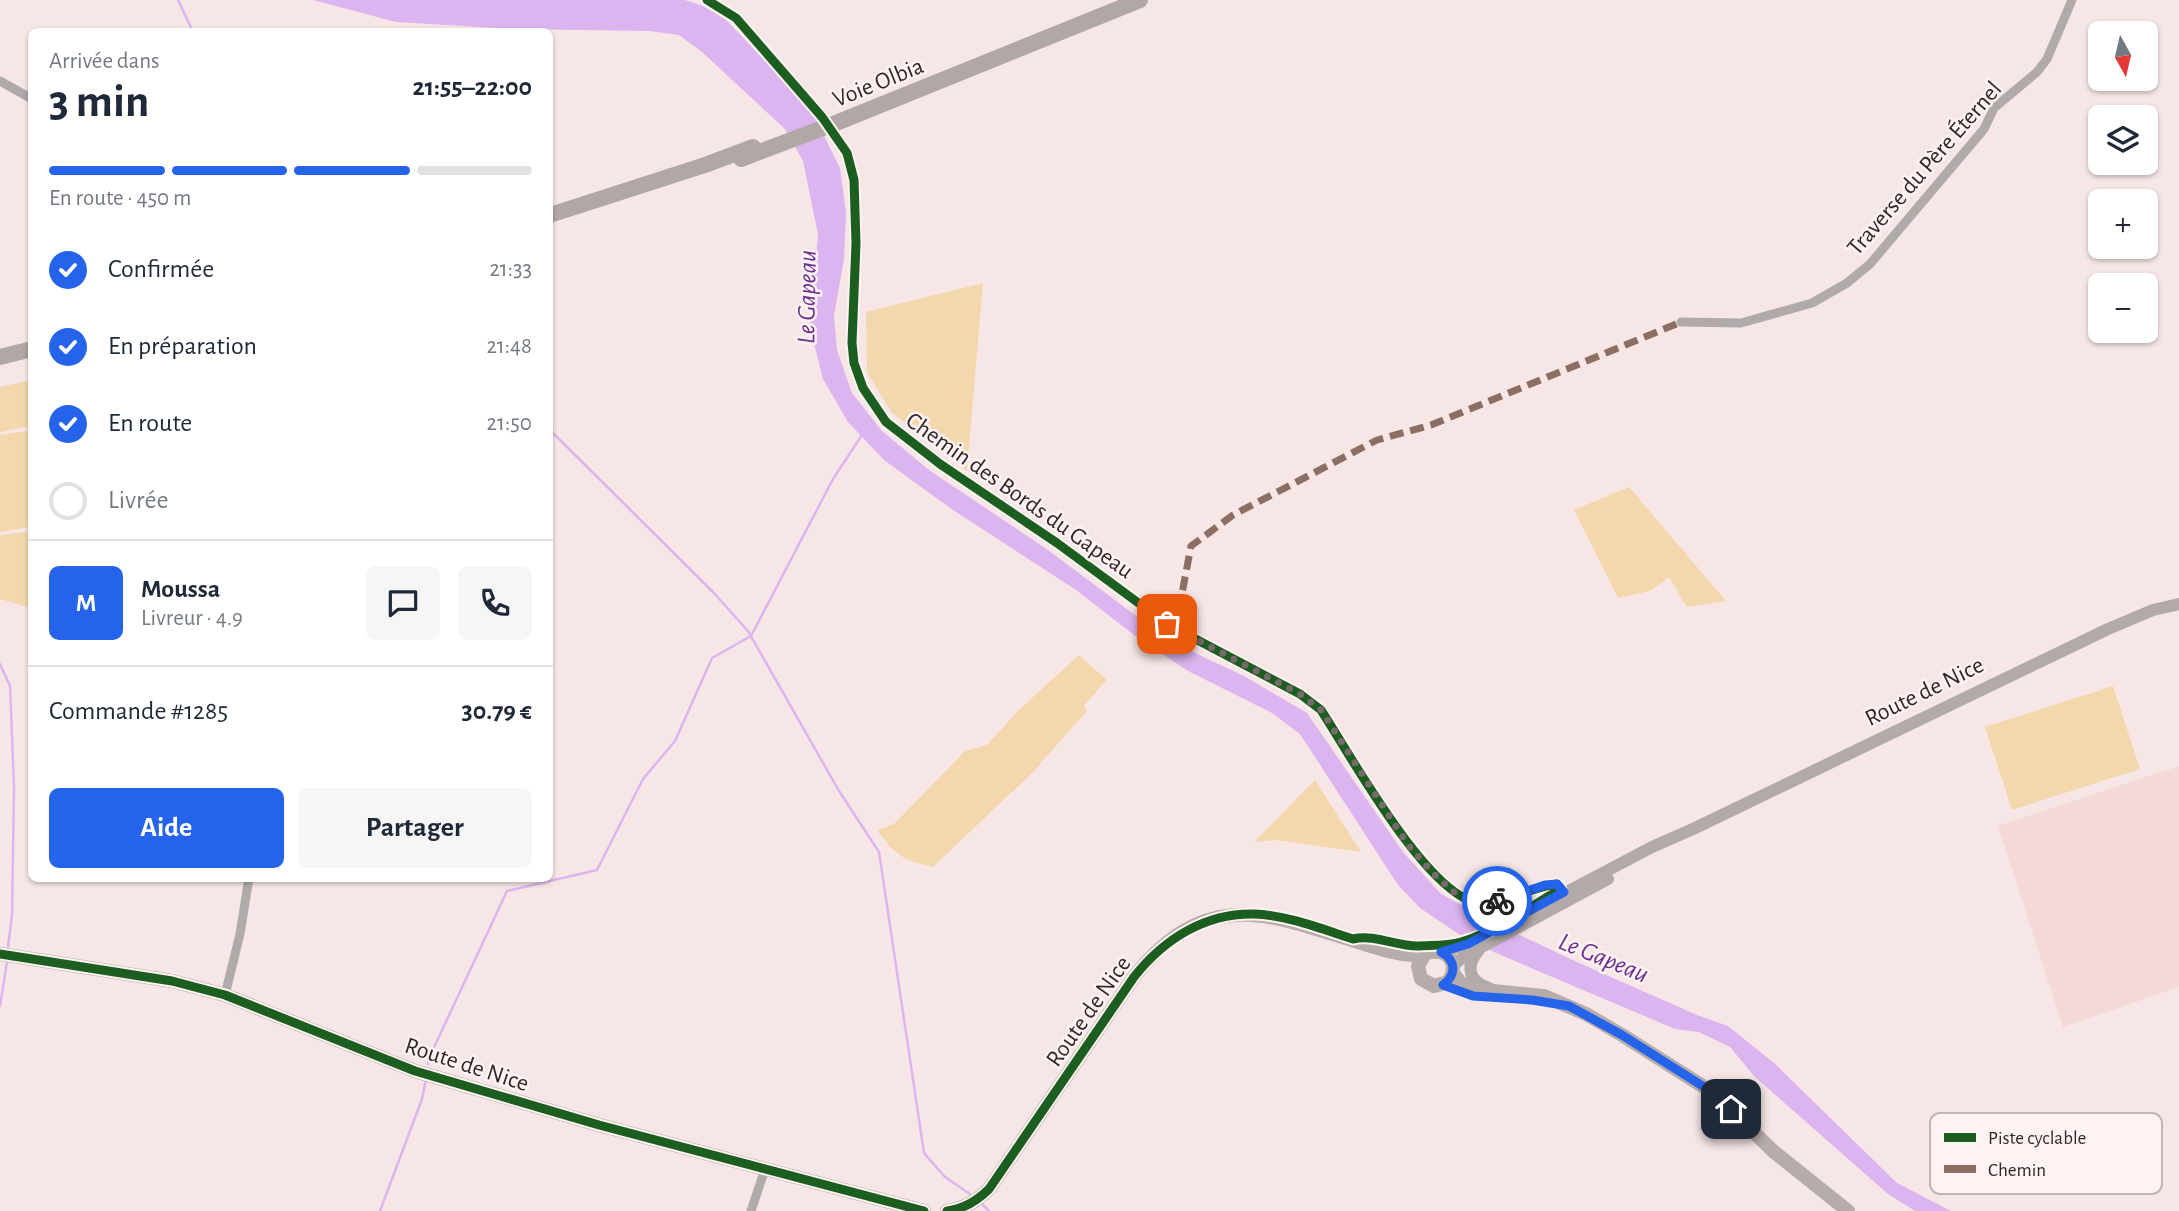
<!DOCTYPE html>
<html lang="fr">
<head>
<meta charset="utf-8">
<style>
  :root { --surface:#fff; --page:#f6f6f7; --text:#1f2937; --muted:#747a83; --line:#e0e1e3; --accent:#2563eb }
  body { margin:0; font-family:"Alegreya Sans",sans-serif; background:var(--page); color:var(--text); height:100vh; display:flex; flex-direction:column; font-size:26px; white-space:nowrap }
  * { box-sizing:border-box; margin:0 }
  p { font-size:23px; color:var(--muted) }
  .icon { flex:none; width:38px; height:38px; fill:none; stroke:currentColor; stroke-width:2; stroke-linecap:round; stroke-linejoin:round }
  .map { position:relative; flex:1; overflow:hidden }
  .panel { position:absolute; left:28px; top:28px; width:525px; height:854px; display:flex; flex-direction:column; background:var(--surface); border-radius:10px; box-shadow:0 2px 5px #0004 }
  .panel>* { flex:none }
  .needle { width:46px; rotate:172deg }
  .tools { position:absolute; left:2088px; top:21px; display:grid; gap:14px }
  .tools a { display:grid; place-items:center; width:70px; height:70px; border-radius:10px; background:var(--surface); box-shadow:0 2px 5px #0004; font-size:35px }
  .pin { position:absolute; display:grid; place-items:center; width:60px; height:60px; color:#fff; margin:-30px; border-radius:14px; box-shadow:0 4px 10px #0006 }
  .courier { position:absolute; display:grid; place-items:center; width:70px; height:70px; margin:-35px; border:5px solid #2563eb; border-radius:50%; background:#fff; color:#222; box-shadow:0 2px 9px #0007 }
  .head em { font-style:normal; font-weight:700 }
  .head div { display:flex; flex-direction:column-reverse }
  .head { display:flex; align-items:center; justify-content:space-between; height:119px; padding:0 21px }
  h1 { font-size:46px; font-weight:700; line-height:52px }
  .bar { display:grid; grid-template-columns:repeat(4,1fr); gap:10px 7px; align-content:center; height:84px; padding:0 21px }
  .bar i { height:9px; border-radius:5px; background:var(--line) }
  .bar .on { background:var(--accent) }
  .bar p { grid-column:span 4 }
  .line { display:flex; align-items:center; gap:18px; padding:0 21px; border-top:2px solid var(--line) }
  .line div { flex:1 }
  .round { display:grid; place-items:center; flex:none; width:74px; height:74px; border-radius:10px; background:var(--page) }
  ol { padding:0 21px; list-style:none }
  li { display:flex; align-items:center; gap:21px; height:77px }
  li p { margin-inline-start:auto }
  li .icon { padding:7px; border-radius:50%; background:var(--accent); color:#fff; stroke-width:4 }
  li:last-child { color:var(--muted) }
  li i { width:38px; height:38px; border:4px solid var(--line); border-radius:50% }
  .cta { display:flex; gap:14px; margin-top:auto; padding:14px 21px }
  .cta a { flex:1; height:80px; border-radius:10px; background:var(--accent); color:#fff; font-size:28px; font-weight:700; line-height:80px; text-align:center }
  .cta a+a { background:var(--page); color:var(--text) }
  .map>svg:first-child { display:block }
  .built { fill:#f5d9d9 }
  .green { fill:#f3d8ad }
  .water { fill:#dcb5f0 }
  .lines { fill:none; stroke-linecap:round; stroke-linejoin:round }
  .stream { stroke:#dcb5f0; stroke-width:2.5 }
  .street { stroke:#b0abaa; stroke-width:9 }
  .secondary { stroke:#b1aaa9; stroke-width:12 }
  .primary { stroke:#b6adab; stroke-width:14 }
  .highway { stroke:#b1a8a6; stroke-width:16 }
  .highway-bridge { stroke:#b1a8a6; stroke-width:16 }
  .quiet { stroke:#8d6e63; stroke-width:7; stroke-dasharray:14 7; stroke-linecap:butt }
  .cycleway-casing { stroke:#fef2f2; stroke-width:13 }
  .cycleway { stroke:#1b5e20; stroke-width:9 }
  .done { stroke:#766a6a; stroke-width:7; stroke-dasharray:0 12.6 }
  .route { stroke:#2563eb; stroke-width:9 }
  .labels { text-anchor:middle; stroke-width:5; stroke-linejoin:round; paint-order:stroke }
  .street-label { font-size:24px; fill:#312727; stroke:#fef2f2 }
  .water-label { font-size:26px; font-style:italic; fill:#6b2f8f; stroke:#fef2f2 }
  .key { fill:#fef2f2; stroke:#c0b5b5; stroke-width:2 }
  .key-label { font-size:19px; fill:#312727 }
</style>
</head>
<body>
<div class="map">
<svg width="2179" height="1211" viewBox="0 0 2179 1211">
  <rect width="100%" height="100%" fill="#f7e6e6"/>
  <path class="built" d="M2179 766V987L2063 1027 1998 826Z"/>
  <g class="green">
    <path d="M983 283 967 471 891 412 867 372 866 312Z"/>
    <path d="M31 380V426L0 432V387Z"/>
    <path d="M31 430V527L0 532V435Z"/>
    <path d="M1629 487 1726 601 1687 607 1669 577 1650 591 1618 598 1574 510Z"/>
    <path d="M31 531H32L31 608 0 599V535Z"/>
    <path d="M1079 655 1107 680 1084 705 1087 711 1032 773 933 867C904 861 895 855 877 830L894 824 965 751 987 745 1019 710Z"/>
    <path d="M2113 686 2140 769 2012 810 1985 727Z"/>
    <path d="M1315 780 1361 852 1275 840 1254 842Z"/>
  </g>
  <path class="water" d="M313 0H685L703 6 726 20 776 72 815 118 840 168 846 213 844 259 834 316 837 350 852 393 882 431 929 470 1048 550 1147 624 1195 653 1244 676 1307 713 1403 852 1441 894 1494 923 1577 962 1697 1015 1728 1026 1774 1063 1897 1183 1951 1211H1915L1888 1194 1754 1076 1730 1047 1699 1032 1675 1029 1496 953 1463 937 1420 908 1398 885 1300 734 1272 713 1188 671 1134 635 1076 590 950 508 884 460 848 422 823 379 810 328 818 234 803 161 785 129 702 52 679 35 649 31 513 29 396 22Z"/>
  <g class="lines">
    <g class="stream">
      <path d="M178 0 193 32"/>
      <path d="M550 430 713 592 748 631 839 791 879 852 924 1153 945 1177 970 1194"/>
      <path d="M0 664 10 686 14 787 12 916 8 947"/>
      <path d="M0 1006 7 962"/>
      <path d="M428 1064 430 1056 507 891 597 870 643 779 675 741 712 658 751 636 833 479 862 435"/>
      <path d="M982 1204 989 1211"/>
      <path d="M380 1211 422 1099 426 1079"/>
    </g>
    <g class="street">
      <path d="M707 0 736 18 822 117 847 153 854 180 856 243 852 343 854 363 863 388 886 422 940 464 1057 543 1167 624 1300 694 1321 710C1349 753 1428 897 1479 903 1503 905 1532 886 1557 884L1568 898"/>
      <path d="M0 81 32 99"/>
      <path d="M1681 322 1741 323 1812 303 1847 283 1870 264 1984 129 1994 108 2037 72 2047 59 2072 0"/>
      <path d="M225 995 240 934 249 878"/>
      <path d="M751 1211 765 1169"/>
    </g>
    <g class="secondary">
      <path d="M1479 950C1465 966 1468 981 1489 988"/>
      <path d="M1441 952 1468 944 1652 847 1693 829 2108 629 2153 610 2179 604"/>
      <path d="M1453 966 1463 957 1608 879"/>
    </g>
    <g class="primary">
      <path d="M0 954 172 981 225 995 415 1071 599 1125 924 1211"/>
      <path d="M1453 973 1461 983 1472 989 1544 996 1586 1014 1622 1035 1712 1092 1773 1151 1848 1211"/>
      <path d="M947 1211C964 1209 977 1201 989 1189L1134 977C1215 874 1288 924 1388 951 1396 953 1406 955 1414 955 1424 955 1436 948 1445 954 1456 961 1454 973 1448 982L1434 986 1421 979 1418 966 1425 954"/>
    </g>
    <g class="highway">
      <path d="M836 123 1140 0"/>
      <path d="M550 215 705 165 753 147"/>
      <path d="M0 357 32 349"/>
    </g>
    <path class="highway-bridge" d="M741 159 836 123"/>
    <path class="quiet" d="M1181 631 1177 620 1191 546 1233 515 1377 440 1431 425 1681 322"/>
    <defs>
      <g id="cycleway">
        <path d="M707 0 736 18 822 117 847 153 854 180 856 243 852 343 854 363 863 388 886 422 940 464 1057 543 1167 624 1300 694 1321 710C1349 753 1428 897 1479 903 1503 905 1532 886 1557 884L1561 889C1531 906 1494 933 1461 942 1447 946 1432 945 1417 946 1396 946 1374 934 1353 939 1322 929 1287 915 1254 914 1205 913 1164 939 1134 977L989 1189C977 1201 964 1209 947 1211"/>
        <path d="M0 954 172 981 225 995 415 1071 599 1125 924 1211"/>
      </g>
    </defs>
    <use href="#cycleway" class="cycleway-casing"/>
    <use href="#cycleway" class="cycleway"/>
  </g>
  <g class="lines">
    <path class="done" d="M1167 624 1300 694 1321 710 1408 845 1433 873 1456 894 1476 903 1497 901"/>
    <path class="route" d="M1497 901 1545 885 1557 884 1564 892 1468 944 1441 952C1456 960 1457 975 1443 985L1473 996 1532 1000 1569 1006 1622 1035 1712 1092 1731 1109"/>
  </g>
  <g class="labels">
    <g class="street-label">
      <text transform="translate(878 82) rotate(-22)" y="8">Voie Olbia</text>
      <text transform="translate(1924 168) rotate(-49)" y="8">Traverse du Père Éternel</text>
      <text transform="translate(1020 495) rotate(35)" y="8">Chemin des Bords du Gapeau</text>
      <text transform="translate(1924 691) rotate(-26)" y="8">Route de Nice</text>
      <text transform="translate(1088 1011) rotate(-55)" y="8">Route de Nice</text>
      <text transform="translate(467 1064) rotate(18)" y="8">Route de Nice</text>
    </g>
    <g class="water-label">
      <text transform="translate(806 297) rotate(-89)" y="9">Le Gapeau</text>
      <text transform="translate(1604 957) rotate(22)" y="9">Le Gapeau</text>
    </g>
  </g>
  <rect x="1930" y="1113" width="232" height="81" rx="10" class="key"/>
  <rect x="1944" y="1133" width="32" height="9" fill="#1b5e20"/>
  <rect x="1944" y="1165" width="32" height="8" fill="#8d6e63"/>
  <g class="key-label">
    <text x="1988" y="1144">Piste cyclable</text>
    <text x="1988" y="1176">Chemin</text>
  </g>
</svg>
<div class="tools">
<a><svg class="needle" viewBox="-14 -14 28 28"><path d="M0-13l5 13h-10z" fill="#e53935"/><path d="M0 13l5-13h-10z" fill="#747a83"/></svg></a>
<a><svg class="icon" aria-label="layers" viewBox="0 0 24 24"><path d="M12 4l9 5-9 5-9-5zM3 14l9 5 9-5"/></svg></a>
<a>+</a>
<a>−</a>
</div>
<div class="pin" style="left:1167px;top:624px;background:#ea580c"><svg class="icon" aria-label="bag" viewBox="0 0 24 24"><path d="M5 8h14l-1 12H6zM9 8a3 3 0 0 1 6 0"/></svg></div>
<div class="pin" style="left:1731px;top:1109px;background:#1f2937"><svg class="icon" aria-label="home" viewBox="0 0 24 24"><path d="M3 11l9-7 9 7M6 9v11h12V9"/></svg></div>
<div class="courier" style="left:1497px;top:901px"><svg class="icon" aria-label="bike" viewBox="0 0 24 24"><circle cx="6" cy="16" r="4"/><circle cx="18" cy="16" r="4"/><path d="M6 16l4-8h5l3 8M10 8l3 8H6M13 5h3"/></svg></div>
<section class="panel">
<div class="head"><div><h1>3 min</h1><p>Arrivée dans</p></div><em>21:55–22:00</em></div>
<div class="bar"><i class="on"></i><i class="on"></i><i class="on"></i><i></i><p>En route · 450 m</p></div>
<ol>
<li><svg class="icon" aria-label="check" viewBox="0 0 24 24"><path d="M5 12l5 5 9-10"/></svg>Confirmée<p>21:33</p></li>
<li><svg class="icon" aria-label="check" viewBox="0 0 24 24"><path d="M5 12l5 5 9-10"/></svg>En préparation<p>21:48</p></li>
<li><svg class="icon" aria-label="check" viewBox="0 0 24 24"><path d="M5 12l5 5 9-10"/></svg>En route<p>21:50</p></li>
<li><i></i>Livrée</li>
</ol>
<div class="line" style="height:126px"><b class="round" style="background:var(--accent);color:#fff">M</b><div><b>Moussa</b><p>Livreur · 4.9</p></div><a class="round"><svg class="icon" aria-label="chat" viewBox="0 0 24 24"><path d="M4 5h16v11H9l-5 4z"/></svg></a><a class="round"><svg class="icon" aria-label="phone" viewBox="0 0 24 24"><path d="M5 4h4l2 5-3 2q2 4 5 5l2-3 5 2v4C11 20 4 13 5 4z"/></svg></a></div>
<div class="line" style="height:91px"><div>Commande #1285</div><b>30.79 €</b></div>
<div class="cta"><a>Aide</a><a>Partager</a></div>
</section>
</div>
</body>
</html>
